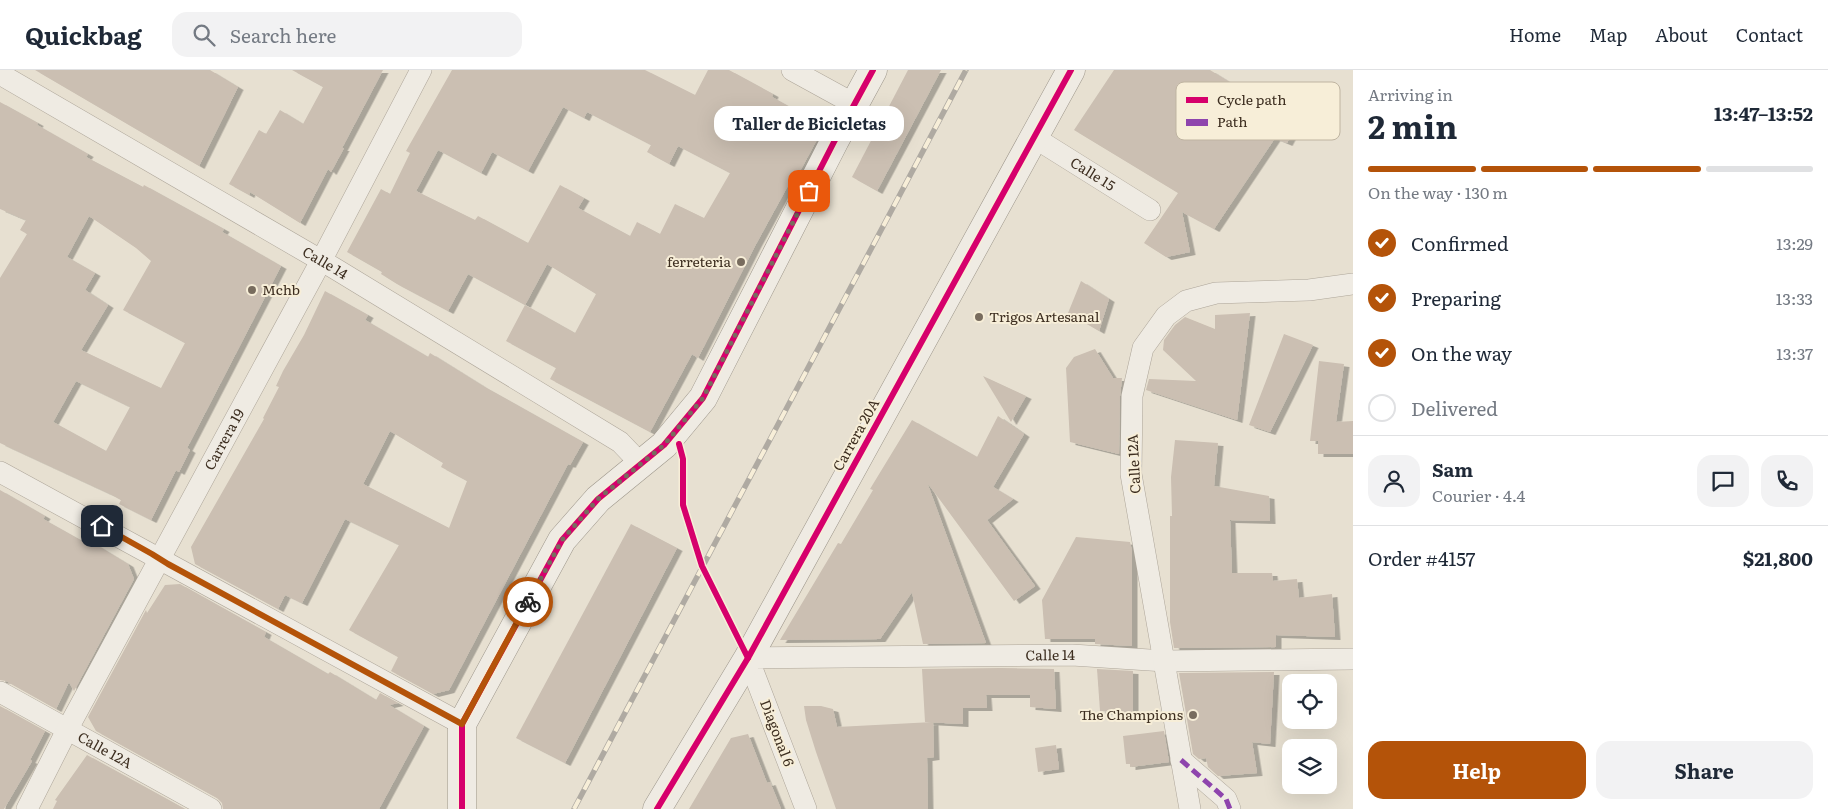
<!DOCTYPE html>
<html lang="en">
<head>
<meta charset="utf-8">
<style>
  :root { --surface:#fff; --page:#f2f2f3; --text:#1f2937; --muted:#747a83; --line:#e0e1e3; --accent:#b45309 }
  body { margin:0; font-family:Literata,serif; background:var(--page); color:var(--text); height:100vh; display:flex; flex-direction:column; font-size:19px; white-space:nowrap }
  * { box-sizing:border-box; margin:0 }
  p { font-size:16px; color:var(--muted) }
  .icon { flex:none; width:28px; height:28px; fill:none; stroke:currentColor; stroke-width:2; stroke-linecap:round; stroke-linejoin:round }
  .map { position:relative; flex:1; overflow:hidden }
  .sheet { display:flex; flex-direction:column; background:var(--surface); width:475px }
  .sheet>* { flex:none }
  .buttons { position:absolute; left:1282px; top:604px; display:grid; gap:10px }
  .buttons a { display:grid; place-items:center; width:55px; height:55px; border-radius:10px; background:var(--surface); box-shadow:0 5px 20px #0002; font-size:25px }
  .pin { position:absolute; display:grid; place-items:center; width:42px; height:42px; color:#fff; margin:-21px; border-radius:10px; box-shadow:0 2px 8px #0006 }
  .courier { position:absolute; display:grid; place-items:center; width:50px; height:50px; margin:-25px; border:4px solid #b45309; border-radius:50%; background:#fff; color:#222; box-shadow:0 1px 6px #0007 }
  .bubble { position:absolute; height:35px; border-radius:15px; background:var(--surface); box-shadow:0 5px 20px #0002; font-size:16px; font-weight:700; line-height:35px; text-align:center }
  .headline em { font-style:normal; font-weight:700 }
  .headline div { display:flex; flex-direction:column-reverse }
  .headline { display:flex; align-items:center; justify-content:space-between; height:85px; padding:0 15px }
  h1 { font-size:32px; font-weight:700; line-height:38px }
  .bar { display:grid; grid-template-columns:repeat(4,1fr); gap:8px 5px; align-content:center; height:60px; padding:0 15px }
  .bar i { height:6px; border-radius:4px; background:var(--line) }
  .bar .selected { background:var(--accent) }
  .bar p { grid-column:span 4 }
  .line { display:flex; align-items:center; gap:12px; padding:0 15px; border-top:1px solid var(--line) }
  .line div { flex:1 }
  .round { display:grid; place-items:center; flex:none; width:52px; height:52px; border-radius:15px; background:var(--page) }
  ol { padding:0 15px; list-style:none }
  li { display:flex; align-items:center; gap:15px; height:55px }
  li p { margin-inline-start:auto }
  li .icon { padding:5px; border-radius:50%; background:var(--accent); color:#fff; stroke-width:4 }
  li:last-child { color:var(--muted) }
  li i { width:28px; height:28px; border:2px solid var(--line); border-radius:50% }
  .action { display:flex; gap:10px; margin-top:auto; padding:10px 15px }
  .action a { flex:1; height:58px; border-radius:15px; background:var(--accent); color:#fff; font-size:20px; font-weight:700; line-height:58px; text-align:center }
  .action a+a { background:var(--page); color:var(--text) }
  header { display:flex; align-items:center; gap:30px; box-sizing:border-box; height:70px; padding:0 25px; background:var(--surface); border-bottom:1px solid var(--line) }
  header strong { font-size:24px }
  nav { display:flex; gap:28px; margin-inline-start:auto; font-size:18px }
  .search { width:350px; height:45px; background:var(--page); display:flex; align-items:center; gap:12px; box-sizing:border-box; padding:0 18px; border-radius:15px; color:var(--muted); font-size:19px }
  main { display:flex; flex:1; min-height:0 }
  .map>svg:first-child { display:block }
  .building { fill:#cbbfb2; fill-rule:evenodd; filter:url(#shadow) }
  .lines { fill:none; stroke-linecap:round; stroke-linejoin:round }
  .street-casing { stroke:#ada599; stroke-width:22 }
  .secondary-casing { stroke:#9c958a; stroke-width:29 }
  .street { stroke:#efebe3; stroke-width:21 }
  .secondary { stroke:#efebe3; stroke-width:28 }
  .rail-casing { stroke:#afaaa2; stroke-width:5.5 }
  .rail { stroke:#f7eed8; stroke-width:4; stroke-dasharray:11; stroke-linecap:butt }
  .quiet { stroke:#8e44ad; stroke-width:5; stroke-dasharray:10 5; stroke-linecap:butt }
  .cycleway-casing { stroke:#f7eed8; stroke-width:9 }
  .cycleway { stroke:#d6006c; stroke-width:6 }
  .done { stroke:#786c5e; stroke-width:5; stroke-dasharray:0 9 }
  .route { stroke:#b45309; stroke-width:6 }
  .poi-dot { fill:#786c5e; stroke:#f7eed8; stroke-width:2 }
  .labels { text-anchor:middle; stroke-width:4; stroke-linejoin:round; paint-order:stroke }
  .street-label { font-size:14px; fill:#3d2e20; stroke:#f7eed8 }
  .poi-label { font-size:14px; fill:#3d2e20; stroke:#f7eed8; text-anchor:end }
  .key { fill:#f7eed8; stroke:#bfb4a1; stroke-width:1 }
  .key-label { font-size:14px; fill:#3d2e20 }
</style>
</head>
<body>
<header>
<strong>Quickbag</strong>
<div class="search"><svg class="icon" aria-label="search" viewBox="0 0 24 24"><circle cx="10" cy="10" r="6"/><path d="M15 15l6 6"/></svg>Search here</div>
<nav><a>Home</a><a>Map</a><a>About</a><a>Contact</a></nav>
</header>
<main>
<div class="map">
<svg width="1353" height="739" viewBox="0 0 1353 739">
  <defs>
    <filter id="shadow"><feDropShadow dx="5.5" dy="3" stdDeviation="0" flood-color="#0004"/></filter>
  </defs>
  <rect width="100%" height="100%" fill="#e7e0d1"/>
  <g class="building">
    <path d="M35 0H210L238 17 199 96Z"/>
    <path d="M292 0H383L342 78H344L331 102 328 99 300 153 250 122 249 125 229 114 259 60 266 64 280 40 303 54 323 17Z"/>
    <path d="M452 0H645L695 25 708 0H729L773 24 772 27 821 54 817 63 820 64 799 103 796 101 756 174 698 288 692 284 650 362 550 309 556 298 506 271 525 235 468 204 448 241 397 214 381 204 382 202 347 182 381 119 390 124 410 83 406 81ZM563 37 584 48 587 42 651 75 647 82 669 94 678 76 730 103 704 148 675 134 660 164 637 152 630 166 578 138 584 128 560 115 528 173 478 146 475 150 416 121 438 80 481 103 492 82 528 101ZM547 194 596 224 575 263 525 235Z"/>
    <path d="M908 0H941L877 121 852 107Z"/>
    <path d="M1114 0H1210L1297 54 1287 73 1275 68 1214 159 1182 142 1190 182 1166 187 1144 173 1178 123 1074 60Z"/>
    <path d="M0 32 38 53 37 55 88 84 86 87 143 117 144 115 224 159 222 162 281 196 187 378 190 380 179 402 176 400 151 450 119 434 121 430 110 424 0 373V208L27 164 20 160 26 150 0 139ZM89 146 136 178 151 191 123 240 185 273 161 318 81 280 108 235 85 220 95 203 67 187ZM76 311 130 337 106 381 53 352Z"/>
    <path d="M1081 211 1109 229 1099 261 1068 243Z"/>
    <path d="M325 221 368 245 365 250 428 287 430 283 483 316 583 372 570 395 568 394 449 620 433 624 391 601 398 587 349 560 399 475 345 449 302 533 285 525 278 539 195 494 191 477 264 349 263 348 279 317 276 316 283 301 304 265ZM390 361 443 393 441 397 467 411 449 458 363 414Z"/>
    <path d="M1250 243 1237 350 1146 320 1149 309 1196 311 1163 280 1164 270 1175 255 1185 247 1215 259V245Z"/>
    <path d="M1284 264 1313 275 1270 362 1249 355Z"/>
    <path d="M1095 279 1113 308H1122L1120 326 1119 384 1070 372 1066 298 1074 287Z"/>
    <path d="M1319 291 1344 294 1336 352 1353 351V384H1318V371H1310Z"/>
    <path d="M983 306 1026 326 1011 352Z"/>
    <path d="M998 346 1024 364 993 417 1013 429 987 450 1035 516 1014 531 929 415H928L986 573 923 574 912 522 880 569 780 570 838 473 841 474 873 420 870 419 912 350 977 387Z"/>
    <path d="M1175 370 1218 373 1214 416 1269 426 1270 451 1230 450 1232 503H1272L1273 511 1297 509 1299 528 1332 524 1335 567 1276 565V577L1174 578 1170 552V446H1172L1171 407Z"/>
    <path d="M0 420 45 446 43 449 93 477 95 474 128 494 134 509 74 621 69 612 56 639 6 611 0 610Z"/>
    <path d="M631 454 677 478 565 693 516 668Z"/>
    <path d="M1076 467 1130 472 1132 481V576L1095 574V569H1045L1042 530Z"/>
    <path d="M180 514 266 562 264 567 328 604 330 602 376 630 380 623 398 633 389 635 424 656 379 739H223L222 733 217 728 96 661 88 647 146 540 147 543 165 515Z"/>
    <path d="M1000 598 1054 599 1056 639 1030 637V625H986L987 638H963V654L925 652 922 599Z"/>
    <path d="M1097 599 1133 601V643L1100 641Z"/>
    <path d="M1274 602 1270 674 1252 672 1257 703 1218 706 1208 697 1206 688 1199 689 1193 684 1179 603Z"/>
    <path d="M0 636 45 661 30 690 32 691 4 739H0Z"/>
    <path d="M804 636H821L833 639 837 657 933 652 934 687 927 688 928 739H836L816 682 806 650Z"/>
    <path d="M1164 661 1169 692 1130 697V694H1126L1123 666Z"/>
    <path d="M748 664 767 713 770 712 781 739H689L731 668Z"/>
    <path d="M1056 675 1059 699 1038 702 1035 678Z"/>
    <path d="M87 685 185 739H53L57 731 55 730Z"/>
  </g>
  <g class="lines">
    <defs>
      <g id="street">
        <path d="M792 0 854 34"/>
        <path id="s1" d="M0 4 334 198 620 372 641 394"/>
        <path id="s2" d="M1035 68 1150 140"/>
        <path d="M0 402 462 654"/>
        <path id="s3" d="M0 622 211 739"/>
        <path d="M1181 690 1226 729 1230 739"/>
        <path id="s4" d="M27 739 67 660 321 191 421 0"/>
        <path id="s5" d="M806 739 748 588 1072 585 1165 591 1353 589"/>
        <path d="M1190 739 1131 404 1132 326 1143 278 1166 246 1186 231 1216 223 1309 220 1353 214"/>
      </g>
      <g id="secondary">
        <path d="M462 739V654L562 470 598 429 664 375 703 328 835 70 873 0"/>
        <path d="M657 739 748 588 1071 0"/>
      </g>
    </defs>
    <use href="#street" class="street-casing"/>
    <use href="#secondary" class="secondary-casing"/>
    <use href="#street" class="street"/>
    <use href="#secondary" class="secondary"/>
    <defs>
      <path id="rail" d="M574 739 966 0"/>
    </defs>
    <use href="#rail" class="rail-casing"/>
    <use href="#rail" class="rail"/>
    <path class="quiet" d="M1181 690 1226 729 1230 739"/>
    <defs>
      <g id="cycleway">
        <path d="M679 374 683 389V435L702 496 748 588"/>
        <path d="M462 739V654L562 470 598 429 664 375 703 328 835 70 873 0"/>
        <path d="M657 739 748 588 1071 0"/>
      </g>
    </defs>
    <use href="#cycleway" class="cycleway-casing"/>
    <use href="#cycleway" class="cycleway"/>
  </g>
  <g class="lines">
    <path class="done" d="M528 532 562 470 598 429 664 375 703 328 809 121"/>
    <path class="route" d="M102 456 152 484 168 494 462 654 528 532"/>
  </g>
  <g class="poi-dot">
    <circle cx="741" cy="192" r="5"/>
    <circle cx="252" cy="220" r="5"/>
    <circle cx="979" cy="247" r="5"/>
    <circle cx="1193" cy="645" r="5"/>
  </g>
  <g class="labels">
    <g class="street-label">
      <text dy="5" stroke="none"><textPath href="#s2" startOffset="68">Calle 15</textPath></text>
      <text dy="5" stroke="none"><textPath href="#s1" startOffset="376">Calle 14</textPath></text>
      <text transform="translate(856 365) rotate(-61)" y="5">Carrera 20A</text>
      <text dy="5" stroke="none"><textPath href="#s4" startOffset="419">Carrera 19</textPath></text>
      <text transform="translate(1134 394) rotate(-93)" y="5">Calle 12A</text>
      <text dy="5" stroke="none"><textPath href="#s5" startOffset="464">Calle 14</textPath></text>
      <text transform="translate(777 663) rotate(69)" y="5">Diagonal 6</text>
      <text dy="5" stroke="none"><textPath href="#s3" startOffset="120">Calle 12A</textPath></text>
    </g>
    <g class="poi-label">
      <text x="731" y="197">ferreteria</text>
      <text x="262" y="225" text-anchor="start">Mchb</text>
      <text x="989" y="252" text-anchor="start">Trigos Artesanal</text>
      <text x="1183" y="650">The Champions</text>
    </g>
  </g>
  <rect x="1176" y="12" width="164" height="58" rx="8" class="key"/>
  <rect x="1186" y="27" width="22" height="6" fill="#d6006c"/>
  <rect x="1186" y="49" width="22" height="7" fill="#8e44ad"/>
  <g class="key-label">
    <text x="1217" y="35">Cycle path</text>
    <text x="1217" y="57">Path</text>
  </g>
</svg>
<div class="buttons">
<a><svg class="icon" aria-label="locate" viewBox="0 0 24 24"><circle cx="12" cy="12" r="6"/><path d="M12 2v4M12 18v4M2 12h4M18 12h4"/></svg></a>
<a><svg class="icon" aria-label="layers" viewBox="0 0 24 24"><path d="M12 4l9 5-9 5-9-5zM3 14l9 5 9-5"/></svg></a>
</div>
<div class="pin" style="left:809px;top:121px;background:#ea580c"><svg class="icon" aria-label="bag" viewBox="0 0 24 24"><path d="M5 8h14l-1 12H6zM9 8a3 3 0 0 1 6 0"/></svg></div>
<div class="pin" style="left:102px;top:456px;background:#1f2937"><svg class="icon" aria-label="home" viewBox="0 0 24 24"><path d="M3 11l9-7 9 7M6 9v11h12V9"/></svg></div>
<div class="courier" style="left:528px;top:532px"><svg class="icon" aria-label="bike" viewBox="0 0 24 24"><circle cx="6" cy="16" r="4"/><circle cx="18" cy="16" r="4"/><path d="M6 16l4-8h5l3 8M10 8l3 8H6M13 5h3"/></svg></div>
<div class="bubble" style="left:714px;top:36px;width:190px">Taller de Bicicletas</div>
</div>
<section class="sheet">
<div class="headline"><div><h1>2 min</h1><p>Arriving in</p></div><em>13:47–13:52</em></div>
<div class="bar"><i class="selected"></i><i class="selected"></i><i class="selected"></i><i></i><p>On the way · 130 m</p></div>
<ol>
<li><svg class="icon" aria-label="check" viewBox="0 0 24 24"><path d="M5 12l5 5 9-10"/></svg>Confirmed<p>13:29</p></li>
<li><svg class="icon" aria-label="check" viewBox="0 0 24 24"><path d="M5 12l5 5 9-10"/></svg>Preparing<p>13:33</p></li>
<li><svg class="icon" aria-label="check" viewBox="0 0 24 24"><path d="M5 12l5 5 9-10"/></svg>On the way<p>13:37</p></li>
<li><i></i>Delivered</li>
</ol>
<div class="line" style="height:90px"><a class="round"><svg class="icon" aria-label="person" viewBox="0 0 24 24"><circle cx="12" cy="8" r="4"/><path d="M4 21q1-7 8-7t8 7"/></svg></a><div><b>Sam</b><p>Courier · 4.4</p></div><a class="round"><svg class="icon" aria-label="chat" viewBox="0 0 24 24"><path d="M4 5h16v11H9l-5 4z"/></svg></a><a class="round"><svg class="icon" aria-label="phone" viewBox="0 0 24 24"><path d="M5 4h4l2 5-3 2q2 4 5 5l2-3 5 2v4C11 20 4 13 5 4z"/></svg></a></div>
<div class="line" style="height:65px"><div>Order #4157</div><b>$21,800</b></div>
<div class="action"><a>Help</a><a>Share</a></div>
</section>
</main>
</body>
</html>
